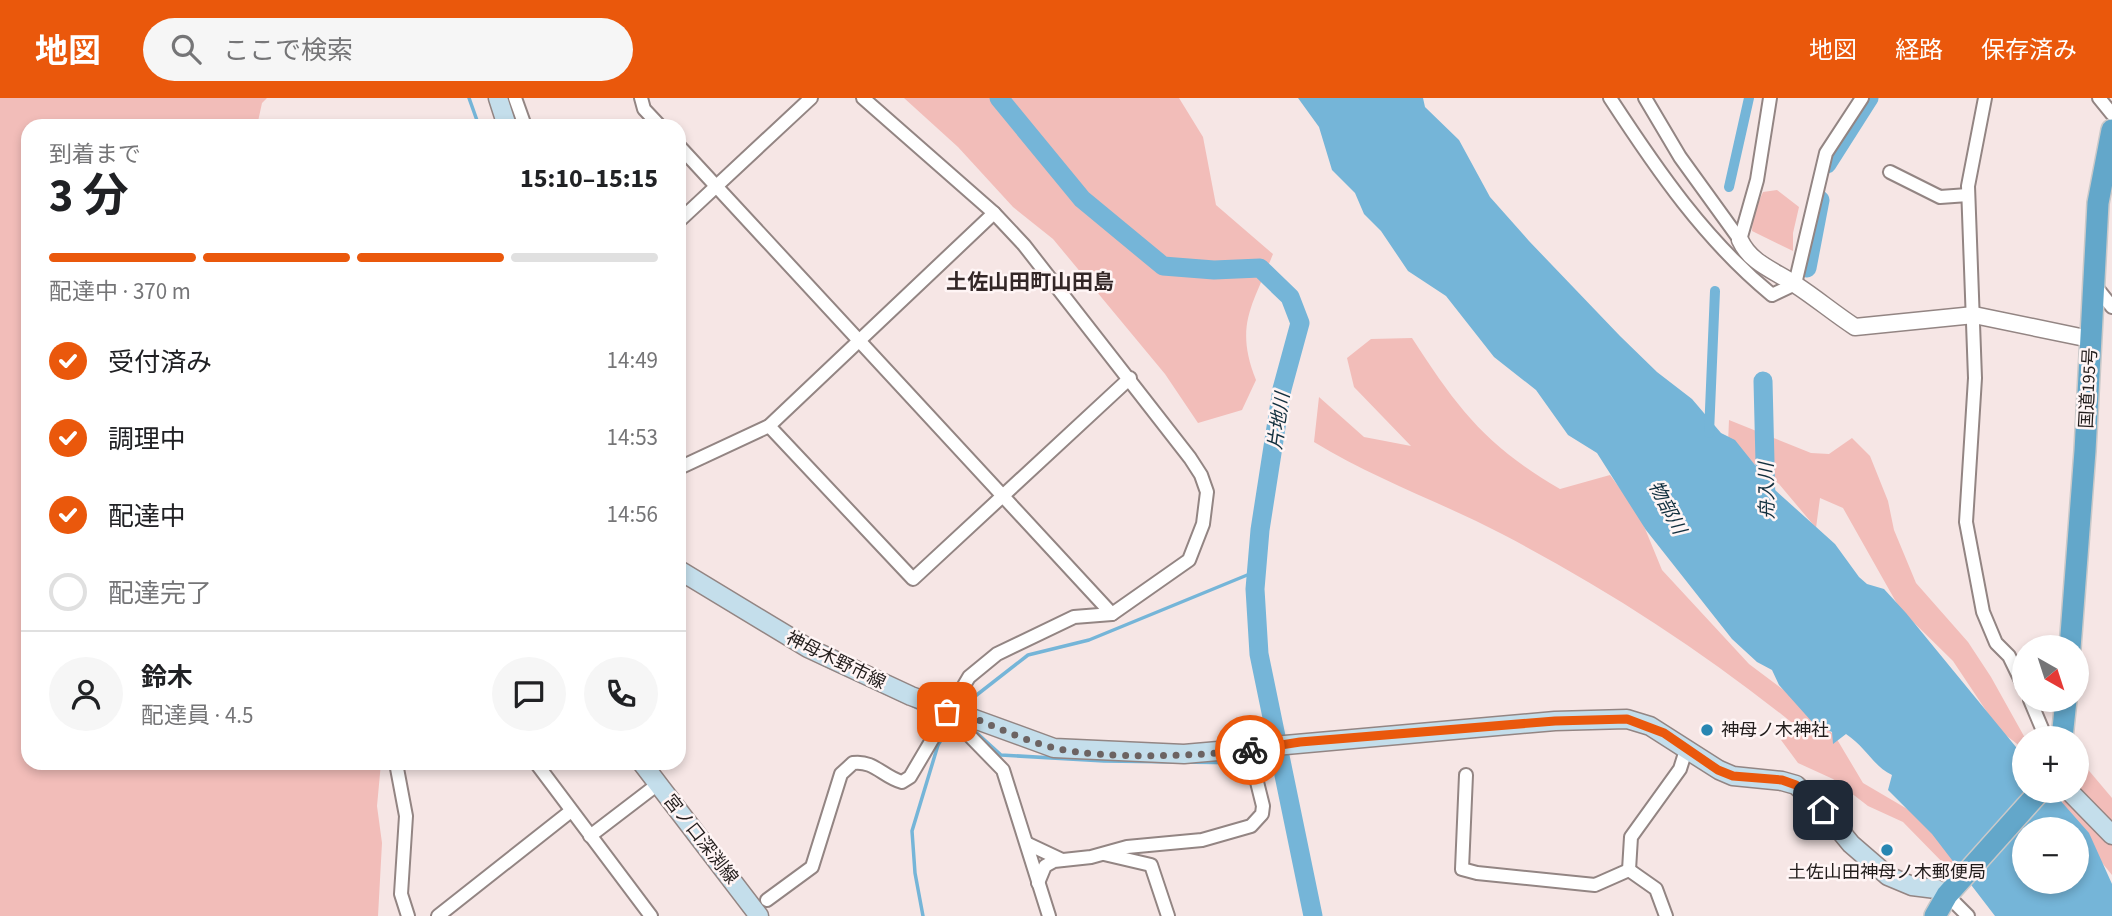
<!DOCTYPE html>
<html lang="ja">
<head>
<meta charset="utf-8">
<style>
  :root { --surface:#fff; --page:#f6f6f6; --text:#202124; --muted:#757577; --line:#e0e0e0; --accent:#ea580c }
  body { margin:0; font-family:"Source Sans 3","Noto Sans JP",sans-serif; background:var(--page); color:var(--text); height:100vh; display:flex; flex-direction:column; font-size:26px; white-space:nowrap }
  * { box-sizing:border-box; margin:0 }
  p { font-size:23px; color:var(--muted) }
  .icon { flex:none; width:38px; height:38px; fill:none; stroke:currentColor; stroke-width:2; stroke-linecap:round; stroke-linejoin:round }
  .map { position:relative; flex:1; overflow:hidden }
  .side { position:absolute; left:21px; top:21px; width:665px; height:651px; display:flex; flex-direction:column; background:var(--surface); border-radius:21px; box-shadow:0 4px 10px #0003 }
  .side>* { flex:none }
  .needle { width:46px; rotate:141deg }
  .buttons { position:absolute; left:2012px; top:537px; display:grid; gap:14px }
  .buttons a { display:grid; place-items:center; width:77px; height:77px; border-radius:50%; background:var(--surface); box-shadow:0 4px 10px #0003; font-size:35px }
  .pin { position:absolute; display:grid; place-items:center; width:60px; height:60px; color:#fff; margin:-30px; border-radius:14px; box-shadow:0 4px 10px #0006 }
  .courier { position:absolute; display:grid; place-items:center; width:70px; height:70px; margin:-35px; border:5px solid #ea580c; border-radius:50%; background:#fff; color:#222; box-shadow:0 2px 9px #0007 }
  .summary em { font-style:normal; font-weight:700 }
  .summary div { display:flex; flex-direction:column-reverse }
  .summary { display:flex; align-items:center; justify-content:space-between; height:119px; padding:0 28px }
  h1 { font-size:46px; font-weight:700; line-height:52px }
  .bar { display:grid; grid-template-columns:repeat(4,1fr); gap:10px 7px; align-content:center; height:84px; padding:0 28px }
  .bar i { height:9px; border-radius:5px; background:var(--line) }
  .bar .selected { background:var(--accent) }
  .bar p { grid-column:span 4 }
  .line { display:flex; align-items:center; gap:18px; padding:0 28px; border-top:2px solid var(--line) }
  .line div { flex:1 }
  .round { display:grid; place-items:center; flex:none; width:74px; height:74px; border-radius:37px; background:var(--page) }
  ol { padding:0 28px; list-style:none }
  li { display:flex; align-items:center; gap:21px; height:77px }
  li p { margin-inline-start:auto }
  li .icon { padding:7px; border-radius:50%; background:var(--accent); color:#fff; stroke-width:4 }
  li:last-child { color:var(--muted) }
  li i { width:38px; height:38px; border:4px solid var(--line); border-radius:50% }
  header { display:flex; align-items:center; gap:42px; box-sizing:border-box; height:98px; padding:0 35px; background:var(--accent); color:#fff }
  header strong { font-size:33px }
  nav { display:flex; gap:38px; margin-inline-start:auto; font-size:24px }
  .search { width:490px; height:63px; background:var(--page); display:flex; align-items:center; gap:18px; box-sizing:border-box; padding:0 24px; border-radius:38px; color:var(--muted); font-size:26px }
  .map>svg:first-child { display:block }
  .green { fill:#f2bdb9 }
  .water { fill:#75b5d8; fill-rule:evenodd }
  .lines { fill:none; stroke-linecap:round; stroke-linejoin:round }
  .stream { stroke:#75b5d8; stroke-width:3.5 }
  .canal { stroke:#75b5d8; stroke-width:10 }
  .river { stroke:#75b5d8; stroke-width:19 }
  .minor-casing { stroke:#938583; stroke-width:16 }
  .tertiary-casing { stroke:#938583; stroke-width:19 }
  .secondary-casing { stroke:#938583; stroke-width:21 }
  .trunk-casing { stroke:#cac9c9; stroke-width:24 }
  .minor { stroke:#fff; stroke-width:12 }
  .tertiary { stroke:#fff; stroke-width:16 }
  .secondary { stroke:#c4deeb; stroke-width:18 }
  .trunk { stroke:#63a7ca; stroke-width:21 }
  .done { stroke:#6c6362; stroke-width:7; stroke-dasharray:0 12.6 }
  .route { stroke:#ea580c; stroke-width:9 }
  .poi-dot { fill:#2886b2; stroke:#fff5f5; stroke-width:2.5 }
  .labels { text-anchor:middle; stroke-width:5; stroke-linejoin:round; paint-order:stroke }
  .street-label { font-size:18px; fill:#221d1c; stroke:#fff5f5 }
  .poi-label { font-size:18px; fill:#221d1c; stroke:#fff5f5; text-anchor:start }
  .water-label { font-size:19px; font-style:italic; fill:#112f3e; stroke:#fff5f5 }
  .quarter-label { font-size:21px; font-weight:bold; fill:#332727; stroke:#fff5f5 }
</style>
</head>
<body>
<header>
<strong>地図</strong>
<div class="search"><svg class="icon" aria-label="search" viewBox="0 0 24 24"><circle cx="10" cy="10" r="6"/><path d="M15 15l6 6"/></svg>ここで検索</div>
<nav><a>地図</a><a>経路</a><a>保存済み</a></nav>
</header>
<div class="map">
<svg width="2112" height="818" viewBox="0 0 2112 818">
  <rect width="100%" height="100%" fill="#f6e6e5"/>
  <g class="green">
    <path d="M0 0H267L262 5 257 28H28V665H381L377 708 382 745 378 818H0Z"/>
    <path d="M904 0H1179L1203 39 1216 107 1273 156C1253 207 1234 227 1256 282L1242 312 1198 325 1165 276 1053 141 1013 109 958 49Z"/>
    <path d="M1777 92 1799 109 1793 135V153L1752 133 1753 116 1763 94Z"/>
    <path d="M1412 240C1458 311 1486 348 1560 391L1610 377 1639 416 1662 472 1749 566 1797 602 1835 638 1863 685 1921 719 1954 758 1949 771 1903 724 1868 708 1833 681 1798 665 1781 642 1801 632C1709 557 1609 492 1504 437 1441 404 1374 381 1314 344L1319 299 1364 339 1411 348 1354 289 1347 260 1371 241Z"/>
    <path d="M1729 322 1811 355 1829 356 1852 340 1870 358 1888 403 1894 432 1916 485 1968 544 1991 579 2025 640V652L1999 632 1953 563 1900 511 1843 410 1820 400 1816 430 1779 386 1728 345Z"/>
    <path d="M2085 668 2112 700V777L2058 711 2070 693H2077V681Z"/>
  </g>
  <path class="water" d="M1298 0H1423L1425 9 1459 42 1490 99 1529 143 1620 238 1657 274 1692 301 1721 335 1735 342 1775 392 1835 446 1859 479 1867 486 1884 491 1906 515 2025 660V693H2052L2089 735 2112 786V818H1995L1932 736 1888 692 1892 677C1873 668 1867 650 1846 636L1833 646 1832 634 1813 625 1779 587 1772 572 1757 564 1732 541 1646 432 1597 355 1568 337 1536 292 1494 259 1446 198 1408 173 1381 133 1364 116 1355 95 1332 72 1319 29ZM2025 732H2077V784H2025Z"/>
  <g class="lines">
    <g class="stream">
      <path d="M469 0 479 28"/>
      <path d="M820 565 902 603"/>
      <path d="M909 606 940 621"/>
      <path d="M960 610 1028 557 1089 542 1257 473"/>
      <path d="M968 627 1001 657 1104 663 1249 665"/>
      <path d="M1256 665 1281 659"/>
      <path d="M923 818 915 775 912 733 938 647 955 619"/>
    </g>
    <g class="canal">
      <path d="M1729 89 1749 0"/>
      <path d="M1709 335 1715 193"/>
    </g>
    <g class="river">
      <path d="M999 0 1082 101 1163 168 1214 172 1260 170 1290 199 1300 225 1282 291 1260 432 1255 491 1259 556 1313 818"/>
      <path d="M1827 66 1869 0"/>
      <path d="M1807 170 1820 102"/>
      <path d="M1763 283 1766 405"/>
    </g>
    <defs>
      <g id="minor">
        <path d="M515 0 525 28"/>
        <path d="M641 0 644 11 660 28"/>
        <path d="M1610 0C1657 72 1705 142 1772 197L1795 186 1826 55 1862 0"/>
        <path d="M1645 0 1680 59 1740 142"/>
        <path d="M1985 0 1968 88 1975 280 1966 424 1983 514 1996 545 2009 558 2025 591"/>
        <path d="M2099 0 2112 16"/>
        <path d="M679 48 1112 516"/>
        <path d="M1890 74 1940 99 1968 97"/>
        <path d="M679 123 811 0"/>
        <path d="M1740 142 1757 82 1770 0"/>
        <path d="M2093 185 2112 209"/>
        <path d="M769 328 913 481 1130 280"/>
        <path d="M679 370 769 328 994 115"/>
        <path d="M2030 602 2046 640"/>
        <path d="M965 616 962 630 1003 672 1049 818"/>
        <path d="M396 665 406 718 401 796 408 818"/>
        <path d="M536 665 651 818"/>
        <path d="M1466 677 1462 771 1477 775 1595 787 1629 772"/>
        <path d="M590 738 658 686"/>
        <path d="M1028 746 1062 762"/>
        <path d="M1104 756 1151 767 1168 818"/>
        <path d="M1629 772 1631 739 1680 671 1686 652"/>
        <path d="M1629 772 1656 791 1666 818"/>
        <path d="M1038 785 1045 768 1054 763 1091 759 1127 749 1202 742 1251 728 1262 716 1263 708 1249 652"/>
        <path d="M1947 797 1968 818"/>
        <path d="M767 802 812 769 841 676 853 665C874 662 883 679 902 684L910 679 969 579 997 556 1074 519 1112 516 1189 462 1203 426 1207 394 1201 377 1190 360 1024 147 994 115 863 0"/>
        <path d="M438 818 571 713"/>
      </g>
      <path id="tertiary" d="M1740 142C1751 166 1776 173 1796 187 1816 200 1835 216 1855 229L1974 217 2090 241"/>
      <g id="secondary">
        <path d="M498 0 507 28"/>
        <path d="M679 472 808 550 911 598 1054 650 1184 656 1555 623 1627 621 1650 628 1719 672 1733 678 1782 683 1796 687 1823 712 1851 746 1888 778 1912 788 1936 791 1947 797"/>
        <path d="M642 665 759 818"/>
        <path d="M2069 693 2112 737"/>
      </g>
      <g id="trunk">
        <path d="M2070 550 2085 353 2098 105 2112 32"/>
        <path d="M2062 640 2066 602"/>
        <path d="M1935 818 1947 797 2040 693"/>
      </g>
    </defs>
    <use href="#minor" class="minor-casing"/>
    <use href="#tertiary" class="tertiary-casing"/>
    <use href="#secondary" class="secondary-casing"/>
    <use href="#trunk" class="trunk-casing"/>
    <use href="#minor" class="minor"/>
    <use href="#tertiary" class="tertiary"/>
    <use href="#secondary" class="secondary"/>
    <use href="#trunk" class="trunk"/>
  </g>
  <g class="lines">
    <path class="done" d="M947 614 949 610C984 623 1018 641 1055 650 1105 662 1199 658 1250 652"/>
    <path class="route" d="M1250 652 1300 644 1555 623 1627 621 1664 635 1718 672 1733 678 1782 682 1796 687 1823 712"/>
  </g>
  <g class="poi-dot">
    <circle cx="1707" cy="632" r="7"/>
    <circle cx="1887" cy="752" r="7"/>
  </g>
  <g class="labels">
    <g class="street-label">
      <text transform="translate(2088 290) rotate(-87)" y="6">国道195号</text>
      <text transform="translate(836 562) rotate(26)" y="6">神母木野市線</text>
      <text transform="translate(701 741) rotate(52)" y="6">宮ノ口深渕線</text>
    </g>
    <g class="poi-label">
      <text x="1721" y="638">神母ノ木神社</text>
      <text x="1887" y="780" text-anchor="middle">土佐山田神母ノ木郵便局</text>
    </g>
    <g class="water-label">
      <text transform="translate(1278 323) rotate(-82)" y="7">片地川</text>
      <text transform="translate(1766 393) rotate(-91)" y="7">舟入川</text>
      <text transform="translate(1668 409) rotate(62)" y="7">物部川</text>
    </g>
    <g class="quarter-label">
      <text x="1030" y="191">土佐山田町山田島</text>
    </g>
  </g>
</svg>
<div class="buttons">
<a><svg class="needle" viewBox="-14 -14 28 28"><path d="M0-13l5 13h-10z" fill="#e53935"/><path d="M0 13l5-13h-10z" fill="#757577"/></svg></a>
<a>+</a>
<a>−</a>
</div>
<div class="pin" style="left:947px;top:614px;background:#ea580c"><svg class="icon" aria-label="bag" viewBox="0 0 24 24"><path d="M5 8h14l-1 12H6zM9 8a3 3 0 0 1 6 0"/></svg></div>
<div class="pin" style="left:1823px;top:712px;background:#1f2937"><svg class="icon" aria-label="home" viewBox="0 0 24 24"><path d="M3 11l9-7 9 7M6 9v11h12V9"/></svg></div>
<div class="courier" style="left:1250px;top:652px"><svg class="icon" aria-label="bike" viewBox="0 0 24 24"><circle cx="6" cy="16" r="4"/><circle cx="18" cy="16" r="4"/><path d="M6 16l4-8h5l3 8M10 8l3 8H6M13 5h3"/></svg></div>
<section class="side">
<div class="summary"><div><h1>3 分</h1><p>到着まで</p></div><em>15:10–15:15</em></div>
<div class="bar"><i class="selected"></i><i class="selected"></i><i class="selected"></i><i></i><p>配達中 · 370 m</p></div>
<ol>
<li><svg class="icon" aria-label="check" viewBox="0 0 24 24"><path d="M5 12l5 5 9-10"/></svg>受付済み<p>14:49</p></li>
<li><svg class="icon" aria-label="check" viewBox="0 0 24 24"><path d="M5 12l5 5 9-10"/></svg>調理中<p>14:53</p></li>
<li><svg class="icon" aria-label="check" viewBox="0 0 24 24"><path d="M5 12l5 5 9-10"/></svg>配達中<p>14:56</p></li>
<li><i></i>配達完了</li>
</ol>
<div class="line" style="height:126px"><a class="round"><svg class="icon" aria-label="person" viewBox="0 0 24 24"><circle cx="12" cy="8" r="4"/><path d="M4 21q1-7 8-7t8 7"/></svg></a><div><b>鈴木</b><p>配達員 · 4.5</p></div><a class="round"><svg class="icon" aria-label="chat" viewBox="0 0 24 24"><path d="M4 5h16v11H9l-5 4z"/></svg></a><a class="round"><svg class="icon" aria-label="phone" viewBox="0 0 24 24"><path d="M5 4h4l2 5-3 2q2 4 5 5l2-3 5 2v4C11 20 4 13 5 4z"/></svg></a></div>
</section>
</div>
</body>
</html>
